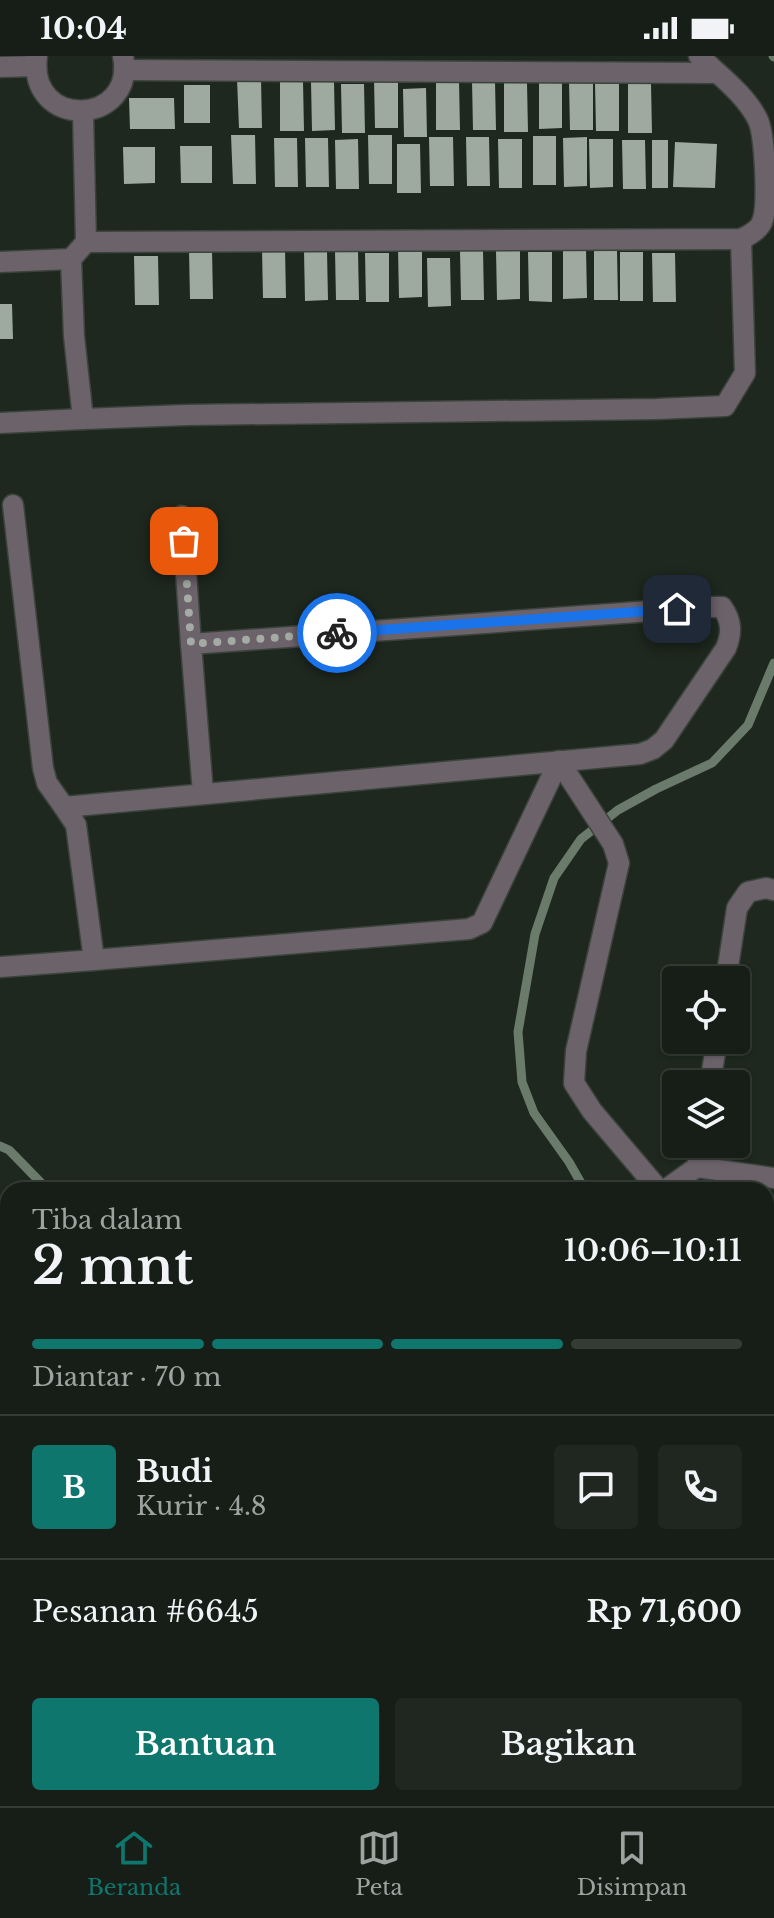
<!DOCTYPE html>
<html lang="id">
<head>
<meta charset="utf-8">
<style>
  :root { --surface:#161e17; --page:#1f2720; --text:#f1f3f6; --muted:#9ea2a1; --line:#353c36; --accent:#0f766e }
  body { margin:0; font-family:"Libre Baskerville",serif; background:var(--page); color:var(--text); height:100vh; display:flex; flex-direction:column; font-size:30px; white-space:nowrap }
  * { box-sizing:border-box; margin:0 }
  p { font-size:26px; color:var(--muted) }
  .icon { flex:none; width:44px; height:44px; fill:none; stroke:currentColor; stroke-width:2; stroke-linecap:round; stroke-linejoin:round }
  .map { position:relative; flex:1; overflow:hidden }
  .side { position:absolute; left:0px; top:1126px; width:774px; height:624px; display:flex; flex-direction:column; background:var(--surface); border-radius:24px 24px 0 0; box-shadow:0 2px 6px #0004,0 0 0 2px var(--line) }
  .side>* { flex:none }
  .tools { position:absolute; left:662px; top:910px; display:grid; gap:16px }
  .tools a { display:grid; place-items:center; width:88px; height:88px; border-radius:8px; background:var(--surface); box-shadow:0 2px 6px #0004,0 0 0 2px var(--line); font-size:40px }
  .pin { position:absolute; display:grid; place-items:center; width:68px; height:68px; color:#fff; margin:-34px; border-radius:16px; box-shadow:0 4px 12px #0006 }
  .courier { position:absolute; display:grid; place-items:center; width:80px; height:80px; margin:-40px; border:6px solid #1a73e8; border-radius:50%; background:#fff; color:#222; box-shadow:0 2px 10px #0007 }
  .summary em { font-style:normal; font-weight:600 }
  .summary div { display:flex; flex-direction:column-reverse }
  .summary { display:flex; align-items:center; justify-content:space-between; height:136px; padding:0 32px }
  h1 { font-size:52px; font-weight:600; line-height:60px }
  .bar { display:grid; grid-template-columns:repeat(4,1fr); gap:12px 8px; align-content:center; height:96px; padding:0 32px }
  .bar i { height:10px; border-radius:6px; background:var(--line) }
  .bar .active { background:var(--accent) }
  .bar p { grid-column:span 4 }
  .line { display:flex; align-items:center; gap:20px; padding:0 32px; border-top:2px solid var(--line) }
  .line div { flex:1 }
  .round { display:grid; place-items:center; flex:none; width:84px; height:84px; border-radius:8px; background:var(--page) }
  .button { display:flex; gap:16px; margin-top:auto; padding:16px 32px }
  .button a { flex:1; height:92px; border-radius:8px; background:var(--accent); color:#fff; font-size:32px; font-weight:600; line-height:92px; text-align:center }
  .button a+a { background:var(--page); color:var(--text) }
  .status { display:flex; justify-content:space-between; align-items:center; height:56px; padding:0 40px; background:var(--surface); direction:ltr }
  .status svg { height:22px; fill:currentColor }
  .tab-bar { display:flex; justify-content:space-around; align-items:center; height:112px; border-top:2px solid var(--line); background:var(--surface); font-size:22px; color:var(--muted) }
  .tab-bar a { display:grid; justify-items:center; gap:4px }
  .tab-bar .active { color:var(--accent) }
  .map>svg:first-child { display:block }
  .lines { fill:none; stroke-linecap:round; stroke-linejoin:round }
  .stream { stroke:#6a7a6b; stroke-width:9 }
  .building { fill:#9eaa9f }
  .minor-casing { stroke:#3b443c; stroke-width:23 }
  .minor { stroke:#6c626a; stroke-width:20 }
  .done { stroke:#a3aba4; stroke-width:8; stroke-dasharray:0 14.4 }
  .route { stroke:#1a73e8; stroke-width:10 }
</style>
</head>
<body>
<div class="status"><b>10:04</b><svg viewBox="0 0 49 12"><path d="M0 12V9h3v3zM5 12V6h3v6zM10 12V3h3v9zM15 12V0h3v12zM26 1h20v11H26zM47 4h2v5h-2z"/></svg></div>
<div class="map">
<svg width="774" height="1750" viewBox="0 0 774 1750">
  <rect width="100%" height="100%" fill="#1e281f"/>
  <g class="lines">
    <g class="stream">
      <path d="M773 0 774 1"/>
      <path d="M0 1090 9 1094 48 1134"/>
      <path d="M585 1134 569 1106 534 1057 522 1026 518 976 535 878 554 822 581 783 618 754 656 733 712 707 748 669 774 607"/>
      <path d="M650 1742 651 1750"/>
      <path d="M398 1750 400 1742"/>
    </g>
  </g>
  <g class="building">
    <path d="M237 23H261L262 72H239Z"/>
    <path d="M374 23H398V72H375Z"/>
    <path d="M562 23V72L539 73V24Z"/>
    <path d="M436 25H459L460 74H436Z"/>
    <path d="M472 25H495L496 74H473Z"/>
    <path d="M569 25 593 26V74H570Z"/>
    <path d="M280 26H303L304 75H280Z"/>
    <path d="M311 26H334L335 74 312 75Z"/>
    <path d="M619 26V75H596L595 27Z"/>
    <path d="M504 27H527L528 76H504Z"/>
    <path d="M341 28H364L365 77H342Z"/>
    <path d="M628 28H651L652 77H628Z"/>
    <rect x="184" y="29" width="26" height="38"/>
    <path d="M426 32 427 81H404L403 33Z"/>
    <path d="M129 42H174L175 73H130Z"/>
    <path d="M231 79H255L256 128H233Z"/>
    <path d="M368 79H392V128H369Z"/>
    <rect x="533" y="80" width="23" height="49"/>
    <path d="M429 81H453L454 130H430Z"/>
    <path d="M466 81H489L490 130H467Z"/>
    <path d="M587 81V130L564 131 563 82Z"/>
    <path d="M274 82H297L298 131H275Z"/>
    <path d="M305 82H328L329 131H306Z"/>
    <path d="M358 83 359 133H336L335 84Z"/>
    <path d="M498 83H522V132H499Z"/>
    <path d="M589 83H613V131L590 132Z"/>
    <path d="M622 84H645L646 133H623Z"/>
    <rect x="652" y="84" width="16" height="48"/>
    <path d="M675 86 717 88 715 132 673 131Z"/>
    <path d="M397 88H420L421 137H397Z"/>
    <path d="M180 90H212V127H181Z"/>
    <path d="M123 91H155V127L124 128Z"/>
    <path d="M422 192V241L399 242 398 193Z"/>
    <path d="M262 193H285L286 242H263Z"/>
    <path d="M563 193H586L587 242 563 243Z"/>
    <path d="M189 194H212L213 243H190Z"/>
    <path d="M520 194V243L497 244 496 195Z"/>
    <path d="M304 195H327L328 244 305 245Z"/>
    <path d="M335 195H358L359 244H336Z"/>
    <path d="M460 195H483L484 244H461Z"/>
    <path d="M594 195H617L618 244H594Z"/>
    <path d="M528 196H552V246L529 245Z"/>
    <rect x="620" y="196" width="23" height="49"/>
    <path d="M365 197H389V246H366Z"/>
    <path d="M652 197H675L676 246H653Z"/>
    <path d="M134 200H158L159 249H135Z"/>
    <path d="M427 202H450L451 250 428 251Z"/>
    <path d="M0 248H12L13 283H0Z"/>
  </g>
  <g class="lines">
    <defs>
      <g id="minor">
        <path d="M37 0C27 75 137 70 123 0"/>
        <path d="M0 11 36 10"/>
        <path d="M124 14 717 17"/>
        <path d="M86 186 741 183C750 179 761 173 763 163 768 146 765 80 758 64 746 39 719 19 699 0"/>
        <path d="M71 203 74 280 83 363 186 359 657 353 725 350 745 317 741 183"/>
        <path d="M0 206 71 203 86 186 83 56"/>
        <path d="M0 367 83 363"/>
        <path d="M13 449 43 712 47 727 64 751"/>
        <path d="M182 460 191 588"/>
        <path d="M559 705 613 788 619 807 576 995 574 1027 592 1055 659 1134"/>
        <path d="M94 904 469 873 482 867 559 705"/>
        <path d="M0 911 94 904 76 769 64 751 640 698 653 693 664 684 726 592C732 577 732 565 722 551H708L191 588 203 737"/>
        <path d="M726 924 737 852 748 836 766 832 774 834"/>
        <path d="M710 1028 717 984"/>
        <path d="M697 1111 774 1122"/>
        <path d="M665 1134 697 1111 701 1088"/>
        <path d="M766 1255 774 1257"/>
        <path d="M766 1395 774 1397"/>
      </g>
    </defs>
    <use href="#minor" class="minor-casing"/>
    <use href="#minor" class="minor"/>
  </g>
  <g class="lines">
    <path class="done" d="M184 485 191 588 337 577"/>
    <path class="route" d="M337 577 677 553"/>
  </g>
</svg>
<div class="tools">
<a><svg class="icon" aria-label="locate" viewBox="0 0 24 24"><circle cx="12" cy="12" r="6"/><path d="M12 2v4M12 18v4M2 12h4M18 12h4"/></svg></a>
<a><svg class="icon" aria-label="layers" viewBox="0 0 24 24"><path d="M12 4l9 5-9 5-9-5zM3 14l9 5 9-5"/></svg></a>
</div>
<div class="pin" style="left:184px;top:485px;background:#ea580c"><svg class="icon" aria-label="bag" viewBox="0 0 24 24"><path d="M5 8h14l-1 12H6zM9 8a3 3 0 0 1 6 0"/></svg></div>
<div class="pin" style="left:677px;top:553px;background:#1f2937"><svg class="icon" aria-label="home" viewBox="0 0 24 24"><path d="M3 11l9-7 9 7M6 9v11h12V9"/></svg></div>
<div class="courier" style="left:337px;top:577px"><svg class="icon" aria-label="bike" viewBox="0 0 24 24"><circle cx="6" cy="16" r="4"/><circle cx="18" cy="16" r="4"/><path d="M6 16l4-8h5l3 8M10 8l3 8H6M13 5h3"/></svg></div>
<section class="side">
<div class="summary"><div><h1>2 mnt</h1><p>Tiba dalam</p></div><em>10:06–10:11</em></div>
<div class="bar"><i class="active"></i><i class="active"></i><i class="active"></i><i></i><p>Diantar · 70 m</p></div>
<div class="line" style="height:144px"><b class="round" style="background:var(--accent);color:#fff">B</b><div><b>Budi</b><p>Kurir · 4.8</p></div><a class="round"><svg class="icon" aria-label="chat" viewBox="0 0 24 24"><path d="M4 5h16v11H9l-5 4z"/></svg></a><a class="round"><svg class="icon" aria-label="phone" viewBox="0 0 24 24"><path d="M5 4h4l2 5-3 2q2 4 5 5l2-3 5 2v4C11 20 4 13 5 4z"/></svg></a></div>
<div class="line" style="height:104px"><div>Pesanan #6645</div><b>Rp 71,600</b></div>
<div class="button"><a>Bantuan</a><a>Bagikan</a></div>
</section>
</div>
<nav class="tab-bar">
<a class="active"><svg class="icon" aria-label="home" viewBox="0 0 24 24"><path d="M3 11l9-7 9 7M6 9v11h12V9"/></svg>Beranda</a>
<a><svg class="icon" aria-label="map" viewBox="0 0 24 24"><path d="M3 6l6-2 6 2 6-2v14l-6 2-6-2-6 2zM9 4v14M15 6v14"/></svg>Peta</a>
<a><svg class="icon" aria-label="saved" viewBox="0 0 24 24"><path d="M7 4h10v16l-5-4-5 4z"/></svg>Disimpan</a>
</nav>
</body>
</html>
